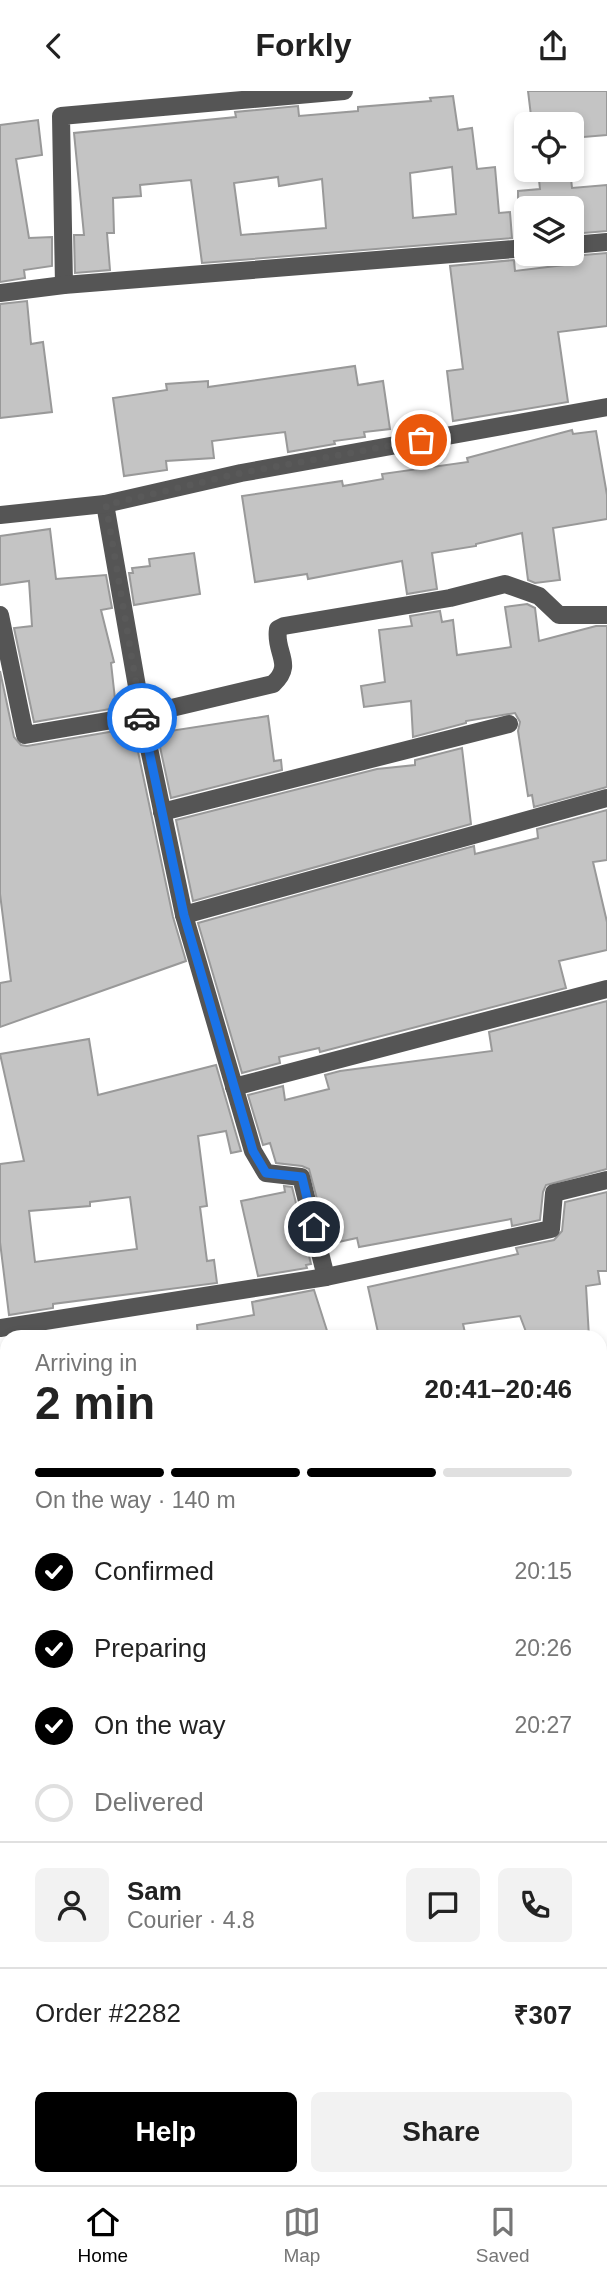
<!DOCTYPE html>
<html lang="en">
<head>
<meta charset="utf-8">
<style>
  :root { --surface:#fff; --page:#f2f2f2; --text:#222; --muted:#767676; --line:#e0e0e0; --accent:#000 }
  body { margin:0; font-family:Helvetica,sans-serif; background:var(--page); color:var(--text); height:100vh; display:flex; flex-direction:column; font-size:26px; white-space:nowrap }
  * { box-sizing:border-box; margin:0 }
  p { font-size:23px; color:var(--muted) }
  .icon { flex:none; width:38px; height:38px; fill:none; stroke:currentColor; stroke-width:2; stroke-linecap:round; stroke-linejoin:round }
  .map { position:relative; flex:1; overflow:hidden }
  .panel { position:absolute; left:0px; top:1239px; width:607px; height:856px; display:flex; flex-direction:column; background:var(--surface); border-radius:21px 21px 0 0; box-shadow:0 4px 10px #0003 }
  .panel>* { flex:none }
  .tools { position:absolute; left:514px; top:21px; display:grid; gap:14px }
  .tools a { display:grid; place-items:center; width:70px; height:70px; border-radius:10px; background:var(--surface); box-shadow:0 4px 10px #0003; font-size:35px }
  .pin { position:absolute; display:grid; place-items:center; width:60px; height:60px; color:#fff; margin:-30px; border:4px solid #fff; border-radius:50%; box-shadow:0 2px 7px #0007 }
  .courier { position:absolute; display:grid; place-items:center; width:70px; height:70px; margin:-35px; border:5px solid #1a73e8; border-radius:50%; background:#fff; color:#222; box-shadow:0 2px 9px #0007 }
  .summary em { font-style:normal; font-weight:800 }
  .summary div { display:flex; flex-direction:column-reverse }
  .summary { display:flex; align-items:center; justify-content:space-between; height:119px; padding:0 35px }
  h1 { font-size:46px; font-weight:800; line-height:52px }
  .bar { display:grid; grid-template-columns:repeat(4,1fr); gap:10px 7px; align-content:center; height:84px; padding:0 35px }
  .bar i { height:9px; border-radius:5px; background:var(--line) }
  .bar .selected { background:var(--accent) }
  .bar p { grid-column:span 4 }
  .line { display:flex; align-items:center; gap:18px; padding:0 35px; border-top:2px solid var(--line) }
  .line div { flex:1 }
  .round { display:grid; place-items:center; flex:none; width:74px; height:74px; border-radius:10px; background:var(--page) }
  ol { padding:0 35px; list-style:none }
  li { display:flex; align-items:center; gap:21px; height:77px }
  li p { margin-inline-start:auto }
  li .icon { padding:7px; border-radius:50%; background:var(--accent); color:#fff; stroke-width:4 }
  li:last-child { color:var(--muted) }
  li i { width:38px; height:38px; border:4px solid var(--line); border-radius:50% }
  .cta { display:flex; gap:14px; margin-top:auto; padding:14px 35px }
  .cta a { flex:1; height:80px; border-radius:10px; background:var(--accent); color:#fff; font-size:28px; font-weight:800; line-height:80px; text-align:center }
  .cta a+a { background:var(--page); color:var(--text) }
  header { display:flex; justify-content:space-between; align-items:center; height:91px; padding:0 35px; background:var(--surface); font-size:32px; font-weight:800 }
  .dock { display:flex; justify-content:space-around; align-items:center; height:98px; border-top:2px solid var(--line); background:var(--surface); font-size:19px; color:var(--muted) }
  .dock a { display:grid; justify-items:center; gap:4px }
  .dock .selected { color:var(--accent) }
  .map>svg:first-child { display:block }
  .building { fill:#c4c4c4; stroke:#999; stroke-width:2; fill-rule:evenodd }
  .lines { fill:none; stroke-linecap:round; stroke-linejoin:round }
  .minor { stroke:#555; stroke-width:18 }
  .done { stroke:#595959; stroke-width:7; stroke-dasharray:0 12.6 }
  .route { stroke:#1a73e8; stroke-width:9 }
</style>
</head>
<body>
<header><svg class="icon" aria-label="back" viewBox="0 0 24 24"><path d="M15 5l-7 7 7 7"/></svg>Forkly<svg class="icon" aria-label="share" viewBox="0 0 24 24"><path d="M12 15V3M7 8l5-5 5 5M5 13v7h14v-7"/></svg></header>
<div class="map">
<svg width="607" height="2094" viewBox="0 0 607 2094">
  <rect width="100%" height="100%" fill="#fff"/>
  <g class="building">
    <path d="M528 0H607V44L572 47V33H532Z"/>
    <path d="M453 5 458 39 472 37 477 78 495 76 499 122 510 121 512 147 202 172 191 89 140 94 141 105 113 107 114 142H107L110 179 75 182 74 144H84L74 42 236 26 235 21 298 15 299 25 358 20V16L431 10 430 7ZM452 76 456 123 413 127 410 82ZM278 86 279 95 322 88 326 137 241 144 234 92Z"/>
    <path d="M38 29 42 64 16 68 29 147 52 146V175L24 179 25 187 0 191V34Z"/>
    <path d="M571 87 572 97 607 94V140L572 143V117H518V100L540 98 539 89Z"/>
    <path d="M607 162V235L558 241 568 311 453 330 447 280 463 278 450 175 514 169 515 180 572 173V165Z"/>
    <path d="M27 210 31 253 43 251 52 321 0 327V213Z"/>
    <path d="M355 275 358 294 383 290 390 338 364 341 365 346 334 350 335 353 288 361 285 341 212 350 214 367 166 370 167 379 124 385 113 307 167 299 166 293 208 290V296Z"/>
    <path d="M572 339 573 343 596 340 607 404V428L553 437 560 489 535 492 528 489 522 442 476 453V455L432 462 437 498 407 503 402 470 308 488 307 483 255 491 242 405 342 390 343 395 383 388 382 383 468 371 467 367Z"/>
    <path d="M50 438 56 488 106 484 112 517 101 519 114 571 111 572 116 617 34 631 14 537 32 535 29 490 0 494V445Z"/>
    <path d="M194 462 200 503 134 514 129 482H133L132 477 150 475 149 468Z"/>
    <path d="M527 513 535 517 539 550 596 535H607V696L534 716 532 704 528 705 518 640 520 631 515 622 466 630V632L413 646 411 610 364 616 361 595 385 591 379 539 412 535 410 525 440 520 442 531 453 529 457 564 511 556 505 516Z"/>
    <path d="M0 580 14 646 21 654 27 655 133 637 173 826 186 870 0 936V892L11 890 0 803Z"/>
    <path d="M268 625 274 670 281 669 282 679 171 707 157 642Z"/>
    <path d="M462 657 471 733 193 810 176 729 377 678 415 674V669Z"/>
    <path d="M607 719V769L593 771 607 831V859L559 870 566 897 320 961 319 957 279 966 280 972 242 982 198 832 474 755 475 763 538 747 537 738Z"/>
    <path d="M607 910V1078L546 1094 543 1101 540 1129 512 1135 511 1128 359 1156 357 1147 329 1153 309 1078 302 1075 276 1072 270 1052 263 1054 248 1004 283 995 285 1009 329 998 325 984 340 980 492 960 489 941Z"/>
    <path d="M89 948 98 1004 216 974 241 1060 231 1062 226 1040 198 1045 207 1115 200 1116 207 1170 214 1169 217 1192 53 1213V1217L9 1224 0 1151V1073L24 1070 0 963ZM130 1106 137 1158 35 1171 29 1120 90 1115V1111Z"/>
    <path d="M284 1095 292 1096 311 1173 306 1174 307 1177 258 1185 241 1110 285 1101Z"/>
    <path d="M607 1101V1180H598L600 1193 586 1195 589 1246H528L520 1225 463 1233 466 1246H379L368 1196 518 1163 516 1157 554 1149 562 1140 565 1111Z"/>
    <path d="M314 1199 329 1246H198L197 1234 254 1224 252 1211Z"/>
  </g>
  <g class="lines">
    <g class="minor">
      <path d="M572 154 607 151"/>
      <path d="M64 194 61 25 344 0"/>
      <path d="M0 202 64 194 527 157"/>
      <path d="M105 413 142 624 184 824 253 1060 266 1082 301 1086 326 1186"/>
      <path d="M0 424 105 413 241 382 607 316"/>
      <path d="M0 524 25 644 142 624 273 593C295 573 274 562 278 538L284 535 450 507 505 493 539 505 559 524H607"/>
      <path d="M162 721 509 633"/>
      <path d="M184 824 607 707"/>
      <path d="M234 996 607 898"/>
      <path d="M0 1237 326 1186 551 1138 554 1102 607 1089"/>
      <path d="M600 1274 607 1272"/>
      <path d="M0 1303 7 1340"/>
      <path d="M600 1507 607 1506"/>
      <path d="M600 1618 607 1647"/>
      <path d="M600 1877 607 1895"/>
      <path d="M0 2072 7 2069"/>
      <path d="M594 2094 607 2090"/>
    </g>
  </g>
  <g class="lines">
    <path class="done" d="M142 627 106 414 241 382 421 349"/>
    <path class="route" d="M142 627 184 824 253 1060 266 1082 302 1086 314 1136"/>
  </g>
</svg>
<div class="tools">
<a><svg class="icon" aria-label="locate" viewBox="0 0 24 24"><circle cx="12" cy="12" r="6"/><path d="M12 2v4M12 18v4M2 12h4M18 12h4"/></svg></a>
<a><svg class="icon" aria-label="layers" viewBox="0 0 24 24"><path d="M12 4l9 5-9 5-9-5zM3 14l9 5 9-5"/></svg></a>
</div>
<div class="pin" style="left:421px;top:349px;background:#ea580c"><svg class="icon" aria-label="bag" viewBox="0 0 24 24"><path d="M5 8h14l-1 12H6zM9 8a3 3 0 0 1 6 0"/></svg></div>
<div class="pin" style="left:314px;top:1136px;background:#1f2937"><svg class="icon" aria-label="home" viewBox="0 0 24 24"><path d="M3 11l9-7 9 7M6 9v11h12V9"/></svg></div>
<div class="courier" style="left:142px;top:627px"><svg class="icon" aria-label="car" viewBox="0 0 24 24"><path d="M5 17H2v-5l4-1 3-4h7l3 4 3 1v5h-3M9 17h6M6 11h13"/><circle cx="7" cy="17" r="2"/><circle cx="17" cy="17" r="2"/></svg></div>
<section class="panel">
<div class="summary"><div><h1>2 min</h1><p>Arriving in</p></div><em>20:41–20:46</em></div>
<div class="bar"><i class="selected"></i><i class="selected"></i><i class="selected"></i><i></i><p>On the way · 140 m</p></div>
<ol>
<li><svg class="icon" aria-label="check" viewBox="0 0 24 24"><path d="M5 12l5 5 9-10"/></svg>Confirmed<p>20:15</p></li>
<li><svg class="icon" aria-label="check" viewBox="0 0 24 24"><path d="M5 12l5 5 9-10"/></svg>Preparing<p>20:26</p></li>
<li><svg class="icon" aria-label="check" viewBox="0 0 24 24"><path d="M5 12l5 5 9-10"/></svg>On the way<p>20:27</p></li>
<li><i></i>Delivered</li>
</ol>
<div class="line" style="height:126px"><a class="round"><svg class="icon" aria-label="person" viewBox="0 0 24 24"><circle cx="12" cy="8" r="4"/><path d="M4 21q1-7 8-7t8 7"/></svg></a><div><b>Sam</b><p>Courier · 4.8</p></div><a class="round"><svg class="icon" aria-label="chat" viewBox="0 0 24 24"><path d="M4 5h16v11H9l-5 4z"/></svg></a><a class="round"><svg class="icon" aria-label="phone" viewBox="0 0 24 24"><path d="M5 4h4l2 5-3 2q2 4 5 5l2-3 5 2v4C11 20 4 13 5 4z"/></svg></a></div>
<div class="line" style="height:91px"><div>Order #2282</div><b>₹307</b></div>
<div class="cta"><a>Help</a><a>Share</a></div>
</section>
</div>
<nav class="dock">
<a class="selected"><svg class="icon" aria-label="home" viewBox="0 0 24 24"><path d="M3 11l9-7 9 7M6 9v11h12V9"/></svg>Home</a>
<a><svg class="icon" aria-label="map" viewBox="0 0 24 24"><path d="M3 6l6-2 6 2 6-2v14l-6 2-6-2-6 2zM9 4v14M15 6v14"/></svg>Map</a>
<a><svg class="icon" aria-label="saved" viewBox="0 0 24 24"><path d="M7 4h10v16l-5-4-5 4z"/></svg>Saved</a>
</nav>
</body>
</html>
